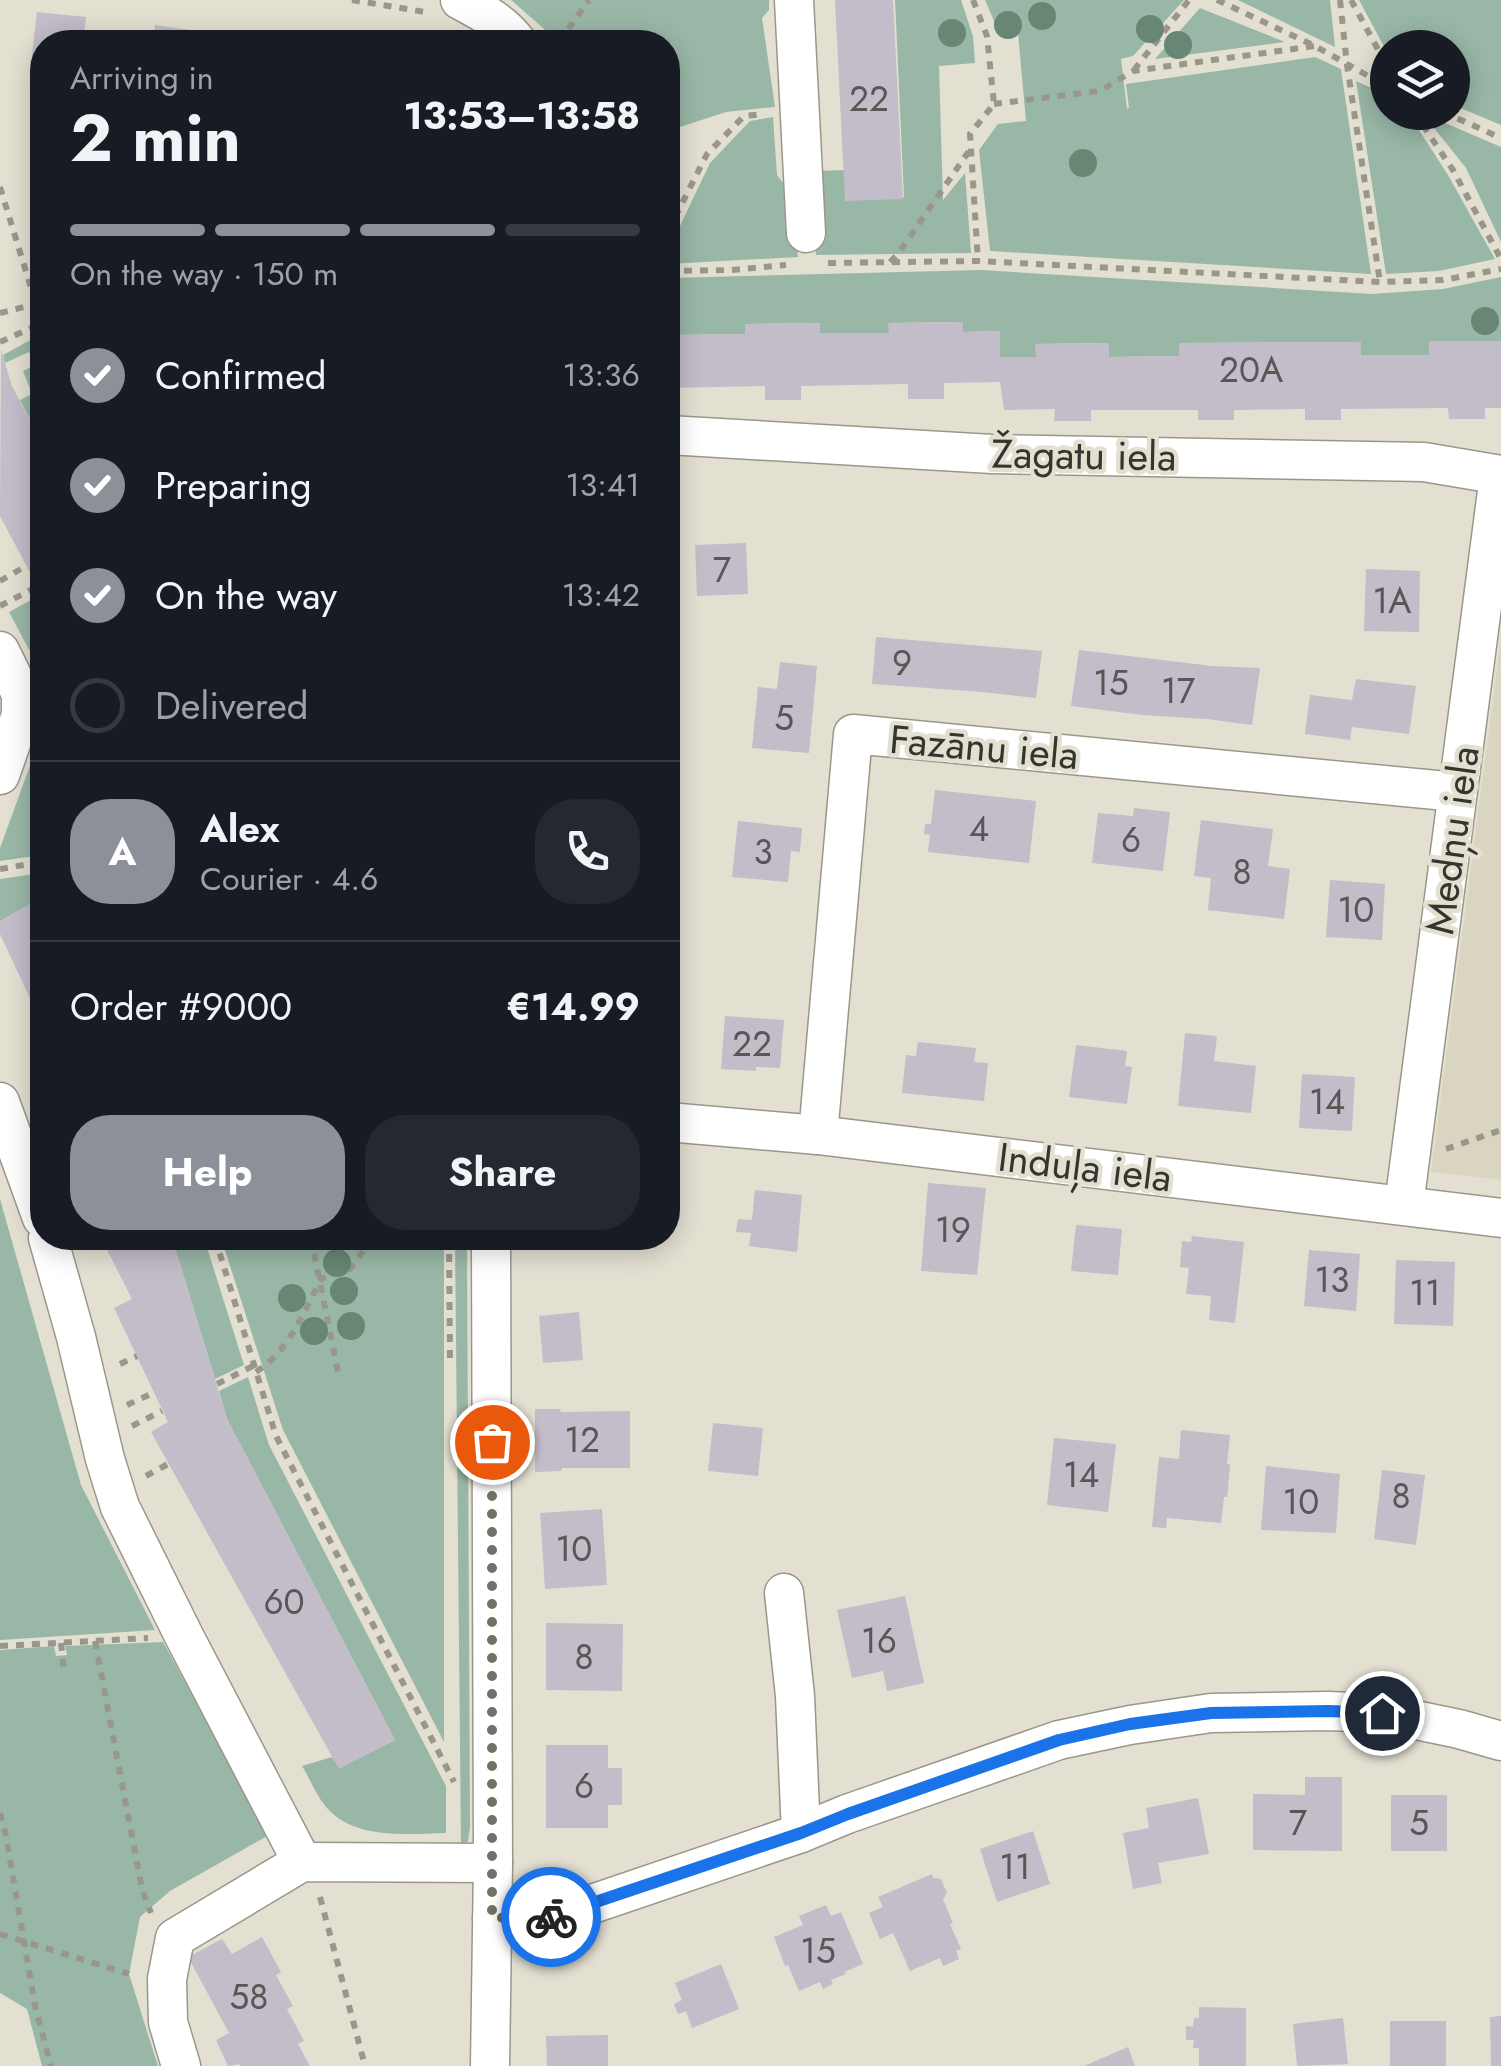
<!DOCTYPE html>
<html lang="en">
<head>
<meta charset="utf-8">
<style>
  :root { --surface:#171b24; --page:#242831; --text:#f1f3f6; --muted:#9ea1a6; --line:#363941; --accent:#8c9099 }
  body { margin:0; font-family:Jost,sans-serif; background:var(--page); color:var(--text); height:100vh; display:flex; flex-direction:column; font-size:38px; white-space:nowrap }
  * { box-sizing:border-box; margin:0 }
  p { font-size:32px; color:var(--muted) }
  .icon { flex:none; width:55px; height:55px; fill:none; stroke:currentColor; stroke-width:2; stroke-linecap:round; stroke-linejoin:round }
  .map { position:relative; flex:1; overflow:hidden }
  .details { position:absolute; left:30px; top:30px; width:650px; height:1220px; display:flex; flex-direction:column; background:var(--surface); border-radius:40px; box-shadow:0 5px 25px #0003 }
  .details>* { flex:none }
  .tools { position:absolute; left:1370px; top:30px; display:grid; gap:20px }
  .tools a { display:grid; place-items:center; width:100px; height:100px; border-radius:50%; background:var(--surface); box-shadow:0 5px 25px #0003; font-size:50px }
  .pin { position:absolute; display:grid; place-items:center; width:85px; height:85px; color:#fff; margin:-42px; border:5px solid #fff; border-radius:50%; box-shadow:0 2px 10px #0007 }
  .courier { position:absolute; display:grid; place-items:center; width:100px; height:100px; margin:-50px; border:8px solid #1a73e8; border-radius:50%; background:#fff; color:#222; box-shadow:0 2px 12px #0007 }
  .headline em { font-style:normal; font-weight:700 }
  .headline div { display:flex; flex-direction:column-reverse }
  .headline { display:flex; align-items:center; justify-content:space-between; height:170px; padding:0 40px }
  h1 { font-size:65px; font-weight:700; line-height:75px }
  .bar { display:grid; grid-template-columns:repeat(4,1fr); gap:15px 10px; align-content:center; height:120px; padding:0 40px }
  .bar i { height:12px; border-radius:8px; background:var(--line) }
  .bar .active { background:var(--accent) }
  .bar p { grid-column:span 4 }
  .line { display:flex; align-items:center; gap:25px; padding:0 40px; border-top:2px solid var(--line) }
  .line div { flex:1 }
  .round { display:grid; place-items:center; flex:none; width:105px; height:105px; border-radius:40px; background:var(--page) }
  ol { padding:0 40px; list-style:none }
  li { display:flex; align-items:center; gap:30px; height:110px }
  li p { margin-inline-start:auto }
  li .icon { padding:10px; border-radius:50%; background:var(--accent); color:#fff; stroke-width:4 }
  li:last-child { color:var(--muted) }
  li i { width:55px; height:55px; border:5px solid var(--line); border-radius:50% }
  .button { display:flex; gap:20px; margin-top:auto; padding:20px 40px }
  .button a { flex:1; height:115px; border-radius:40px; background:var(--accent); color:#fff; font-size:40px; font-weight:700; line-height:115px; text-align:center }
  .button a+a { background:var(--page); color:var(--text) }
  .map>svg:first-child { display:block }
  .built { fill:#d9d5c0 }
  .green { fill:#99b7a7 }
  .building { fill:#c3bcc9 }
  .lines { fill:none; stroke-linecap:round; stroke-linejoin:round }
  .minor-casing { stroke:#9a978a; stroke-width:41 }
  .path { stroke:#99978d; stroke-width:6; stroke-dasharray:8 8; stroke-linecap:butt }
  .minor { stroke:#fff; stroke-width:38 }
  .tree { fill:#688674 }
  .done { stroke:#737068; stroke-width:10; stroke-dasharray:0 18 }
  .route { stroke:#1a73e8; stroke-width:12 }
  .labels { text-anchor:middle; stroke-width:9; stroke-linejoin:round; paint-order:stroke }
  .number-label { font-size:35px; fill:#595656 }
  .street-label { font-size:40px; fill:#36342f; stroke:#e3e0d2 }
</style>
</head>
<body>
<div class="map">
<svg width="1501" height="2066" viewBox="0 0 1501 2066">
  <rect width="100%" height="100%" fill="#e3e0d2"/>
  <path class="built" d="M1501 637V1180L1431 1172Z"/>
  <g class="green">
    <path d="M511 0H769V10L762 18 775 107 726 112 668 131V42H559Z"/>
    <path d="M895 0H961L973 36 975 63 939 66 943 200 965 173 971 253 816 255V171L844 170 846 200 904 197Z"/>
    <path d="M985 0H1184L1133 56 1121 59 1127 109 1129 108 1126 84 1315 57 1341 69 1371 274 990 251 979 150 998 124 1026 121 1018 33 1000 35Z"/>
    <path d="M1238 0H1330L1335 47Z"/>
    <path d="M1359 0H1501V125L1453 105 1452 48H1388L1387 52Z"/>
    <path d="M1200 8 1285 42 1155 59Z"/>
    <path d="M1356 81 1387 95 1388 112 1408 113 1448 175 1495 259 1439 271 1386 274Z"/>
    <path d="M1422 113 1501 147V242L1466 168Z"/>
    <path d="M773 117 777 175 791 193 798 257 668 264V251L710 163 750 121Z"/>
    <path d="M981 270 1372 294 1443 289 1501 277V341H1430L1429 355H1361L1360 342 1179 343V356L1109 357 1108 343 1036 344V357H1000V331L963 332 962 322 889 323V333H820L819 323 746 324 745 334 676 335V324H668V278Z"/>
    <path d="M36 337 42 351V438L40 439 20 400 32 394 23 371 35 365 29 352 5 363 3 355Z"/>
    <path d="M42 594V674L9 612Z"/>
    <path d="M42 733V855L0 861V848Z"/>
    <path d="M42 873V898L0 921V879Z"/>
    <path d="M0 1199 81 1485 155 1630 0 1640Z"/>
    <path d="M172 1238H204L244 1365 215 1379Z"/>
    <path d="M221 1238H444V1742L283 1430Z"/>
    <path d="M455 1238H467L470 1827 468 1841 461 1849Z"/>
    <path d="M248 1377 269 1445 446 1786V1833C407 1834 354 1840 326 1807 316 1795 310 1779 302 1766L332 1757 339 1768 395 1740 227 1419 219 1391Z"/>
    <path d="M163 1642 269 1835 170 1891 140 1917 129 1974 158 2066H42L27 2009 0 1993V1650L54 1646 56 1656 67 1655 65 1646Z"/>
  </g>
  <g class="building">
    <path d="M835 0H893L903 199 845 201Z"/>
    <path d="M37 12 86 17 83 42H42V64L31 63Z"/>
    <path d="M155 25 204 32 202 42H153Z"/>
    <path d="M963 322V332L1000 331V357H1036L1035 344 1109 343V357L1179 356V343L1361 342V355H1429L1430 341H1501V408H1485V419H1449L1448 408 1341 409V420H1305V409L1234 410V420H1198V410H1091V421H1054L1055 409 1004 410 1000 382 944 383V399H908V384L801 386V400H765V386L668 388V324H676V335L745 334V324L820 323V333H889L888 323Z"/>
    <path d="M1 350 12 386 42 444V595L0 516Z"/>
    <path d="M746 543 748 594 697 596 695 545Z"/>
    <path d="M1366 569 1420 571 1419 632 1364 631Z"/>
    <path d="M876 637 1042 651 1036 698 982 692 872 684Z"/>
    <path d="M1079 650 1212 666 1260 668 1252 725 1207 719 1142 715 1071 706Z"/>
    <path d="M780 662 817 666 809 753 752 748 758 687 777 689Z"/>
    <path d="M1356 679 1416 686 1409 734 1352 727 1350 740 1305 734 1310 695 1352 700Z"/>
    <path d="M935 790 1036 801 1029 863 928 852 930 835 924 834 925 824H931Z"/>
    <path d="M1134 808 1170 812 1163 871 1092 863 1098 813 1133 816Z"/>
    <path d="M1201 820 1273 829 1268 866 1290 869 1284 919 1208 910 1211 878 1194 876Z"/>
    <path d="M738 821 802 828 800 852 791 851 788 882 732 877Z"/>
    <path d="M1330 880 1385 884 1382 940 1326 937Z"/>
    <path d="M42 898V1024L0 934V921Z"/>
    <path d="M725 1016 784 1020 780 1068 756 1067V1071L721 1069Z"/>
    <path d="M1185 1033 1217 1036 1214 1061 1256 1066 1251 1113 1178 1106Z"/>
    <path d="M918 1042 976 1048 974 1062 988 1063 984 1101 902 1093 906 1055 916 1056Z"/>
    <path d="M1076 1045 1127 1051 1125 1066 1132 1067 1127 1104 1069 1097Z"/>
    <path d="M1302 1074 1355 1077 1352 1131 1299 1128Z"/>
    <path d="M928 1183 986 1188 977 1275 921 1271Z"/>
    <path d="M755 1190 802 1195 797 1252 749 1246 751 1233 736 1232 738 1219 752 1220Z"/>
    <path d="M1076 1225 1122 1229 1118 1275 1071 1271Z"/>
    <path d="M1192 1236 1244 1242 1235 1323 1209 1320 1211 1296 1186 1294 1189 1268 1180 1267 1182 1241 1191 1242Z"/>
    <path d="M101 1238H172L227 1419 395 1740 339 1769 151 1432 168 1422 114 1308 132 1299Z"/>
    <rect x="539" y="1238" width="55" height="11"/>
    <path d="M1309 1250 1360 1254 1356 1311 1304 1306Z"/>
    <path d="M1396 1260 1455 1262 1453 1326 1394 1324Z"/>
    <path d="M579 1312 583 1360 543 1363 539 1316Z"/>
    <path d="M535 1409H560L561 1412 630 1411V1468H562L561 1471 535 1472Z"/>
    <path d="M713 1423 763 1428 758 1476 708 1471Z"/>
    <path d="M1181 1430 1230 1435 1227 1464H1230L1228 1489 1227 1497H1224L1221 1523 1167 1518 1166 1528 1152 1527 1159 1457 1179 1459Z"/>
    <path d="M1054 1438 1116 1444 1108 1512 1047 1505Z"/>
    <path d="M1266 1466 1340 1474 1336 1533 1261 1530Z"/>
    <path d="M1382 1470 1425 1475 1416 1545 1374 1539Z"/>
    <path d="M602 1509 607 1585 545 1589 540 1513Z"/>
    <path d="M905 1596 924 1683 887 1691 883 1671 852 1678 837 1610Z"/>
    <path d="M546 1623 623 1624 622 1691 546 1690Z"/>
    <path d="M546 1745H608V1768H622V1805H608V1828H546Z"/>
    <path d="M1305 1777H1342V1851L1253 1850V1794L1305 1795Z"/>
    <rect x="1391" y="1795" width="56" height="56"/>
    <path d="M1198 1798 1209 1854 1158 1863 1162 1883 1133 1889 1123 1833 1149 1828 1146 1808Z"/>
    <path d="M1033 1831 1050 1884 997 1902 980 1849Z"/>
    <path d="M932 1874 933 1878 941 1879 947 1893 943 1899 953 1923 950 1924 961 1949 956 1951 959 1959 943 1966 940 1958 910 1971 893 1933 880 1939 869 1913 883 1907 878 1897Z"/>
    <path d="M826 1905 831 1916 841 1912 863 1964 844 1972 846 1974 831 1980 833 1984 823 1989 820 1982 799 1991 788 1965 785 1966 774 1937 803 1925 799 1916Z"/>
    <path d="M262 1937 281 1972 276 1975 293 2006 287 2009 304 2041 298 2044 310 2066H240L239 2064 228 2066 216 2040 229 2033 188 1957 222 1939 232 1954Z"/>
    <path d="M721 1964 739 2009 692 2028 686 2011 678 2014 674 2004 682 2000 675 1983Z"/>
    <path d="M1199 2007 1246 2008V2066H1199V2048H1193L1194 2040H1186V2026L1193 2027 1194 2018H1199Z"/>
    <path d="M1501 2016V2066H1491L1490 2017Z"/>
    <path d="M1343 2018 1348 2064 1297 2066 1293 2024Z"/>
    <rect x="1390" y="2021" width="56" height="45"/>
    <path d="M608 2035V2066H547L546 2036Z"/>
    <path d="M1128 2047 1135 2066H1084Z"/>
  </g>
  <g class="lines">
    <defs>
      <g id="minor">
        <path d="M460 0C481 11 503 23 517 42"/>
        <path d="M794 0 806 233"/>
        <path d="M668 435 992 454 1424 462 1501 475"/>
        <path d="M0 651 21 694V715L0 775"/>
        <path d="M0 1102 42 1218"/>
        <path d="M668 1122 818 1135 1501 1218"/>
        <path d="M818 1135 853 734 1457 792"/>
        <path d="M1404 1205 1499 476"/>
        <path d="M48 1238 76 1337 105 1459 120 1507 184 1636 302 1862"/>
        <path d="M784 1593 795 1696 801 1833"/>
        <path d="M492 1919 554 1917 801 1833 847 1814 1059 1740 1130 1725 1211 1713 1328 1711 1382 1713 1459 1729 1501 1741"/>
        <path d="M181 2066 168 2022 167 1979 175 1938 302 1862 493 1863"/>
        <path d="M490 2066 493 1863 491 1238"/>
      </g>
    </defs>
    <use href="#minor" class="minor-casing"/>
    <g class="path">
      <path d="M352 0 425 12"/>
      <path d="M973 0 987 36 994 104 970 134 978 261"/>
      <path d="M1217 0 1315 46 1388 87"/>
      <path d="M1340 0 1347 65 1380 282"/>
      <path d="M1351 0 1388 68"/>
      <path d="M559 42 589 0"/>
      <path d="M1134 70 1189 0"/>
      <path d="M994 104 1100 91 1133 71 1315 46"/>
      <path d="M1414 112 1453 170 1501 259"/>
      <path d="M1443 112 1501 138"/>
      <path d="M0 187 36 304V326L42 342"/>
      <path d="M668 231 707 154 744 116 763 114"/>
      <path d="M890 262 898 254 969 151"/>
      <path d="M828 263 978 261 1380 282 1443 280 1501 269"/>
      <path d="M668 271 732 270 786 265"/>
      <path d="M0 313 36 304"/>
      <path d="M0 342 36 326 42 327"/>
      <path d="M0 581 26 566"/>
      <path d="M0 606 38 586"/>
      <path d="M0 869 42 862"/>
      <path d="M1446 1149 1501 1130"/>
      <path d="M215 1238 276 1436 454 1782"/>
      <path d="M311 1238 339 1377"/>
      <path d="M449 1238 450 1366"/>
      <path d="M120 1364 137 1356"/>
      <path d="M256 1372C288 1352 304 1312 321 1279L350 1269 373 1238"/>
      <path d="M217 1384 253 1366"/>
      <path d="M127 1405 153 1393"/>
      <path d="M132 1426 162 1411"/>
      <path d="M146 1476 168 1464"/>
      <path d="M95 1641 142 1889 151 1913"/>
      <path d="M61 1643 64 1670"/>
      <path d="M0 1646 148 1638"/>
      <path d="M0 1813 6 1836 35 2006 51 2066"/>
      <path d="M320 1897 365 2066"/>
      <path d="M0 1934 129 1974"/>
    </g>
    <use href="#minor" class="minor"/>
  </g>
  <g class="tree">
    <circle cx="1042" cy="16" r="14"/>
    <circle cx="1008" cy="25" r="14"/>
    <circle cx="1150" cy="29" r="14"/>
    <circle cx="952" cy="33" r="14"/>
    <circle cx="1178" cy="45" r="14"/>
    <circle cx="1083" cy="163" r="14"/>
    <circle cx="1485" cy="321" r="14"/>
    <circle cx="337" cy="1263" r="14"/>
    <circle cx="344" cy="1291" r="14"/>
    <circle cx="292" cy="1298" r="14"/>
    <circle cx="351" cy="1326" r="14"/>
    <circle cx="314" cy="1331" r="14"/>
  </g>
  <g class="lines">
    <path class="done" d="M492 1442V1918L551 1917"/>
    <path class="route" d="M551 1917 801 1833 848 1814 1059 1740 1130 1724 1211 1713 1328 1711 1382 1713"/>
  </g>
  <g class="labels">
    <g class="number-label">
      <text x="869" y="111">22</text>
      <text x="1251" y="382">20A</text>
      <text x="722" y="582">7</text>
      <text x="1392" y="613">1A</text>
      <text x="902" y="675">9</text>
      <text x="1111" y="695">15</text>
      <text x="1178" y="703">17</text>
      <text x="784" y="730">5</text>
      <text x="979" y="841">4</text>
      <text x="1131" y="852">6</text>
      <text x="763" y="864">3</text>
      <text x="1242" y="884">8</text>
      <text x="1356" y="922">10</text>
      <text x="752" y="1056">22</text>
      <text x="1327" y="1114">14</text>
      <text x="953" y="1242">19</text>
      <text x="1332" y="1292">13</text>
      <text x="1425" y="1305">11</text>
      <text x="582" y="1452">12</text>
      <text x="1081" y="1487">14</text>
      <text x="1401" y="1508">8</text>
      <text x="1301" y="1514">10</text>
      <text x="574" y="1561">10</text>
      <text x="284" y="1614">60</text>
      <text x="879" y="1653">16</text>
      <text x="584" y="1669">8</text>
      <text x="584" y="1798">6</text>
      <text x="1298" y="1835">7</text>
      <text x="1419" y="1835">5</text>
      <text x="1015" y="1879">11</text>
      <text x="818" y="1963">15</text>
      <text x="249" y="2009">58</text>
    </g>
    <g class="street-label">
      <text transform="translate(1084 455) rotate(1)" y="14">Žagatu iela</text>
      <text transform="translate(984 747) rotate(5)" y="14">Fazānu iela</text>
      <text transform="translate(1452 840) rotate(-82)" y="14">Medņu iela</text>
      <text transform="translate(1085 1167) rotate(7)" y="14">Induļa iela</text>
    </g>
  </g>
</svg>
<div class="tools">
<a><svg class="icon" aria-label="layers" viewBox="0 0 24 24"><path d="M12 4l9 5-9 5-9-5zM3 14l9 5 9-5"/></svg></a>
</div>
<div class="pin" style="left:492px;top:1442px;background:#ea580c"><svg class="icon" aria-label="bag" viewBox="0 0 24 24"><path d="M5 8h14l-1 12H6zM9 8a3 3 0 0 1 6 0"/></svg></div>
<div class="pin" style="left:1382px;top:1713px;background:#1f2937"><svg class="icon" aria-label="home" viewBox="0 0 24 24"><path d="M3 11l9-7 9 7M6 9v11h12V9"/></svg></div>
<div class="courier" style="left:551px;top:1917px"><svg class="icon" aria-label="bike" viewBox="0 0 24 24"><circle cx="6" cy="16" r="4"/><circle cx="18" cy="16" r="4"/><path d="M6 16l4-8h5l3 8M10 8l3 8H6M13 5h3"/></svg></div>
<section class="details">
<div class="headline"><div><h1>2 min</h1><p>Arriving in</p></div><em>13:53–13:58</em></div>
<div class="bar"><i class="active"></i><i class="active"></i><i class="active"></i><i></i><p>On the way · 150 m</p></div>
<ol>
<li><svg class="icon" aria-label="check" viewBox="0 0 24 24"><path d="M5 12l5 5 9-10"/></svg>Confirmed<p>13:36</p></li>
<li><svg class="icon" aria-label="check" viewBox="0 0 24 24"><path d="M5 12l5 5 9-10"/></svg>Preparing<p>13:41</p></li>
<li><svg class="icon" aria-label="check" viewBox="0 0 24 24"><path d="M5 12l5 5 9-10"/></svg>On the way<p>13:42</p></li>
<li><i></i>Delivered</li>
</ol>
<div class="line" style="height:180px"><b class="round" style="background:var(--accent);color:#fff">A</b><div><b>Alex</b><p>Courier · 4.6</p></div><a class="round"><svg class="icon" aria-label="phone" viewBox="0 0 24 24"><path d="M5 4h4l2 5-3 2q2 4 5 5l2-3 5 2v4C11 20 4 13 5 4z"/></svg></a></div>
<div class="line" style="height:130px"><div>Order #9000</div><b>€14.99</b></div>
<div class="button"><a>Help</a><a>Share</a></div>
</section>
</div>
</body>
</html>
